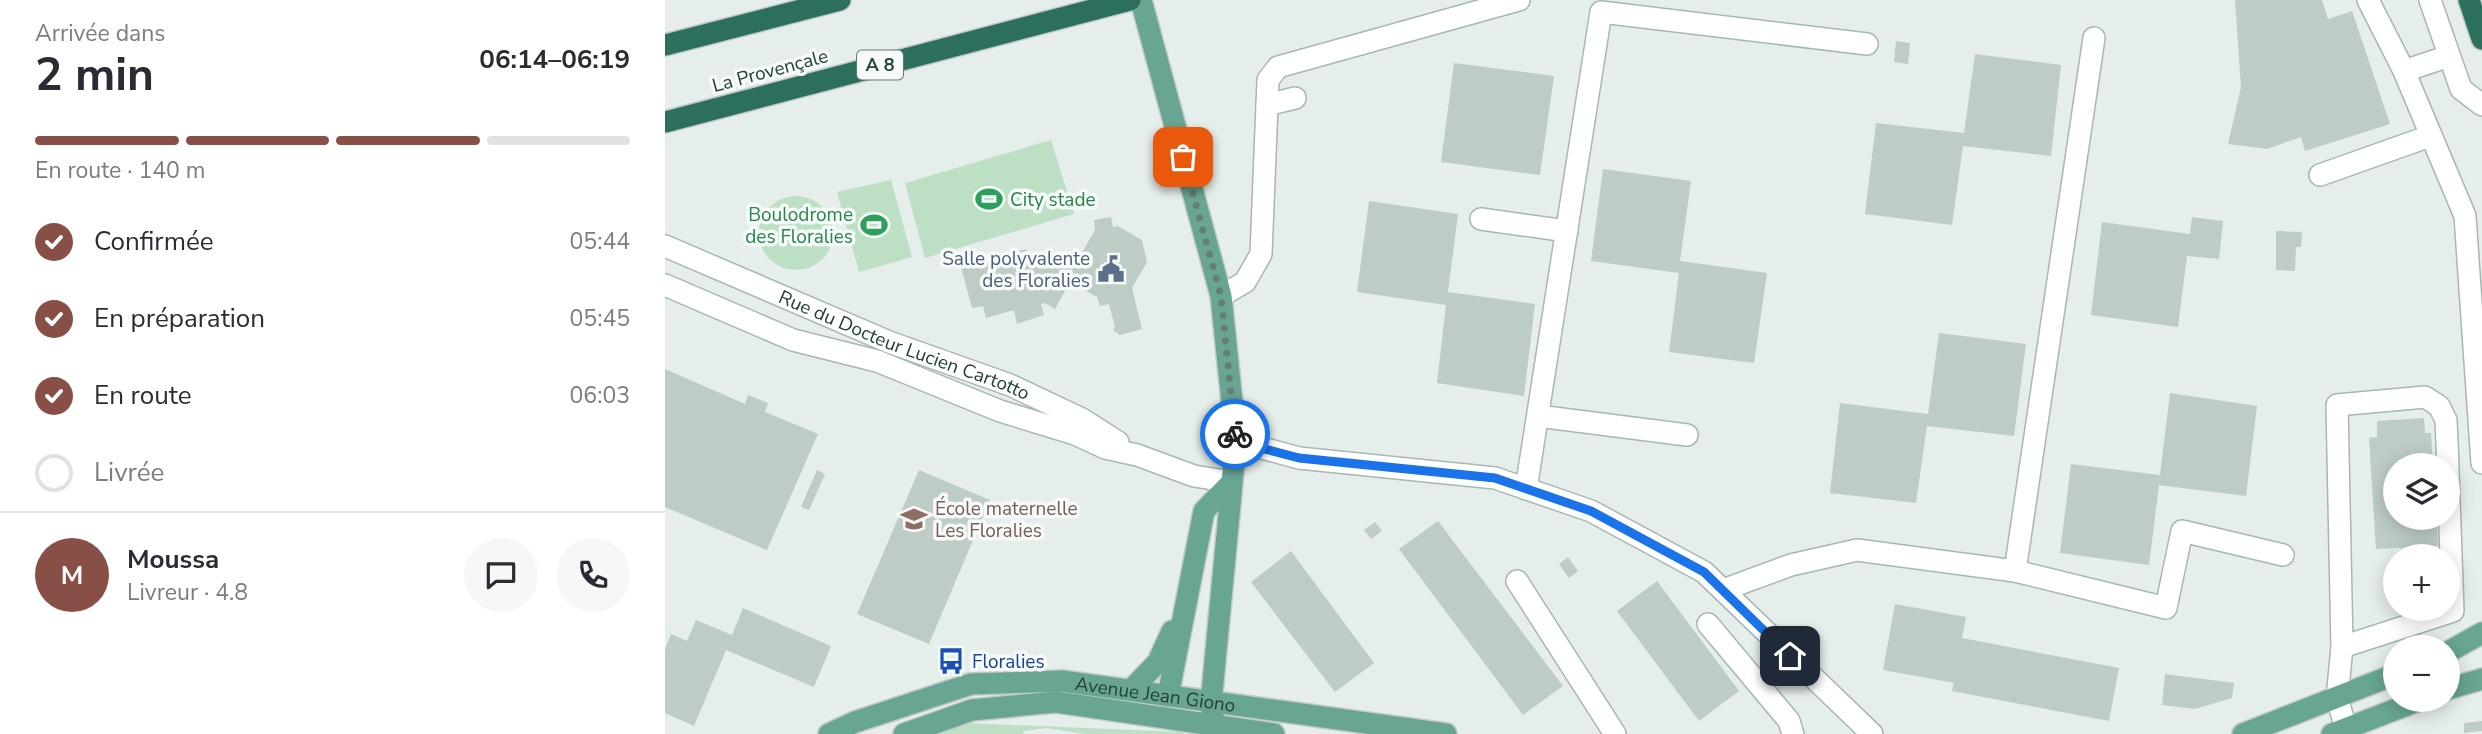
<!DOCTYPE html>
<html lang="fr">
<head>
<meta charset="utf-8">
<style>
  :root { --surface:#fff; --page:#f7f7f7; --text:#2b2b33; --muted:#7c7c81; --line:#e1e1e2; --accent:#874f45 }
  body { margin:0; font-family:"Nunito Sans",sans-serif; background:var(--page); color:var(--text); height:100vh; display:flex; flex-direction:column; font-size:26px; white-space:nowrap }
  * { box-sizing:border-box; margin:0 }
  p { font-size:23px; color:var(--muted) }
  .icon { flex:none; width:38px; height:38px; fill:none; stroke:currentColor; stroke-width:2; stroke-linecap:round; stroke-linejoin:round }
  .map { position:relative; flex:1; overflow:hidden }
  .drawer { display:flex; flex-direction:column; background:var(--surface); width:665px }
  .drawer>* { flex:none }
  .controls { position:absolute; left:1718px; top:453px; display:grid; gap:14px }
  .controls a { display:grid; place-items:center; width:77px; height:77px; border-radius:50%; background:var(--surface); box-shadow:0 4px 18px #0003; font-size:35px }
  .pin { position:absolute; display:grid; place-items:center; width:60px; height:60px; color:#fff; margin:-30px; border-radius:14px; box-shadow:0 4px 10px #0006 }
  .courier { position:absolute; display:grid; place-items:center; width:70px; height:70px; margin:-35px; border:5px solid #1a73e8; border-radius:50%; background:#fff; color:#222; box-shadow:0 2px 9px #0007 }
  .summary em { font-style:normal; font-weight:700 }
  .summary div { display:flex; flex-direction:column-reverse }
  .summary { display:flex; align-items:center; justify-content:space-between; height:119px; padding:0 35px }
  h1 { font-size:46px; font-weight:700; line-height:52px }
  .bar { display:grid; grid-template-columns:repeat(4,1fr); gap:10px 7px; align-content:center; height:84px; padding:0 35px }
  .bar i { height:9px; border-radius:5px; background:var(--line) }
  .bar .on { background:var(--accent) }
  .bar p { grid-column:span 4 }
  .line { display:flex; align-items:center; gap:18px; padding:0 35px; border-top:2px solid var(--line) }
  .line div { flex:1 }
  .round { display:grid; place-items:center; flex:none; width:74px; height:74px; border-radius:37px; background:var(--page) }
  ol { padding:0 35px; list-style:none }
  li { display:flex; align-items:center; gap:21px; height:77px }
  li p { margin-inline-start:auto }
  li .icon { padding:7px; border-radius:50%; background:var(--accent); color:#fff; stroke-width:4 }
  li:last-child { color:var(--muted) }
  li i { width:38px; height:38px; border:4px solid var(--line); border-radius:50% }
  main { display:flex; flex:1; min-height:0 }
  .map>svg:first-child { display:block }
  .green { fill:#bde0c5 }
  .building { fill:#bdccc5 }
  .lines { fill:none; stroke-linecap:round; stroke-linejoin:round }
  .minor-casing { stroke:#a7b7b1; stroke-width:24 }
  .major-casing { stroke:#c1cac7; stroke-width:24 }
  .highway-casing { stroke:#c1cac7; stroke-width:24 }
  .minor { stroke:#fff; stroke-width:21 }
  .major { stroke:#68a593; stroke-width:21 }
  .highway { stroke:#2d6f5f; stroke-width:21 }
  .done { stroke:#677e76; stroke-width:7; stroke-dasharray:0 12.6 }
  .route { stroke:#1a73e8; stroke-width:9 }
  .labels { text-anchor:middle; stroke-width:7; stroke-linejoin:round; paint-order:stroke }
  .shield { fill:#f6faf8; stroke:#627872; stroke-width:2 }
  .shield-label { font-size:18px; font-weight:bold; fill:#234138 }
  .street-label { font-size:19px; fill:#234138; stroke:#f6faf8 }
  .leisure-label { font-size:19px; fill:#27864d; stroke:#f6faf8; text-anchor:start }
  .service-label { font-size:19px; fill:#4e5e75; stroke:#f6faf8; text-anchor:end }
  .education-label { font-size:19px; fill:#785e54; stroke:#f6faf8; text-anchor:start }
  .transit-label { font-size:19px; fill:#164399; stroke:#f6faf8; text-anchor:start }
</style>
</head>
<body>
<main>
<section class="drawer">
<div class="summary"><div><h1>2 min</h1><p>Arrivée dans</p></div><em>06:14–06:19</em></div>
<div class="bar"><i class="on"></i><i class="on"></i><i class="on"></i><i></i><p>En route · 140 m</p></div>
<ol>
<li><svg class="icon" aria-label="check" viewBox="0 0 24 24"><path d="M5 12l5 5 9-10"/></svg>Confirmée<p>05:44</p></li>
<li><svg class="icon" aria-label="check" viewBox="0 0 24 24"><path d="M5 12l5 5 9-10"/></svg>En préparation<p>05:45</p></li>
<li><svg class="icon" aria-label="check" viewBox="0 0 24 24"><path d="M5 12l5 5 9-10"/></svg>En route<p>06:03</p></li>
<li><i></i>Livrée</li>
</ol>
<div class="line" style="height:126px"><b class="round" style="background:var(--accent);color:#fff">M</b><div><b>Moussa</b><p>Livreur · 4.8</p></div><a class="round"><svg class="icon" aria-label="chat" viewBox="0 0 24 24"><path d="M4 5h16v11H9l-5 4z"/></svg></a><a class="round"><svg class="icon" aria-label="phone" viewBox="0 0 24 24"><path d="M5 4h4l2 5-3 2q2 4 5 5l2-3 5 2v4C11 20 4 13 5 4z"/></svg></a></div>
</section>
<div class="map">
<svg width="1817" height="734" viewBox="0 0 1817 734">
  <rect width="100%" height="100%" fill="#e5eeea"/>
  <g class="green">
    <path d="M386 140 409 214 260 258 240 183Z"/>
    <path d="M226 180 247 257 194 272 172 192Z"/>
    <circle cx="131" cy="233" r="37"/>
    <path d="M301 723 518 732 519 734H420L381 728 359 731 358 734H267Z"/>
  </g>
  <g class="building">
    <path d="M1570 0H1657L1663 19 1687 11 1725 124 1640 151 1636 137 1602 149 1563 144 1576 87Z"/>
    <path d="M1231 41 1245 43 1243 64 1229 62Z"/>
    <path d="M1310 54 1396 65 1386 156 1298 146 1287 225 1200 214 1211 123 1299 133Z"/>
    <path d="M789 63 889 76 875 175 776 162Z"/>
    <path d="M938 169 1026 181 1015 261 1102 273 1089 363 1004 352 1014 273 926 261Z"/>
    <path d="M704 201 793 214 783 292 870 304 859 396 772 383 781 305 692 292Z"/>
    <path d="M446 217 448 227 453 226 477 240 482 262 467 288 477 329 455 335 448 330 450 327 444 304 435 306 432 297 416 288 400 291 390 309 380 303 376 304 379 315 352 324 349 310 321 318 318 306 307 308 296 267 361 249 365 261 402 252 404 258 415 256 430 230 429 220Z"/>
    <path d="M1527 217 1558 221 1554 259 1522 256 1513 327 1426 315 1437 222 1525 234Z"/>
    <path d="M1611 231 1637 232 1636 247H1631L1630 271 1611 270Z"/>
    <path d="M1274 333 1361 344 1349 436 1262 426 1251 503 1165 493 1175 403 1263 414Z"/>
    <path d="M0 369 80 404 83 395 103 403 100 412 153 434 102 550 0 507Z"/>
    <path d="M1505 393 1592 406 1581 496 1494 485 1484 565 1395 553 1406 464 1495 475Z"/>
    <path d="M1759 418 1760 433H1766L1768 466H1731V518H1772L1773 546 1711 549 1704 438 1712 437V421Z"/>
    <path d="M152 470 160 474 144 510 136 507Z"/>
    <path d="M254 470 325 500 264 644 192 614Z"/>
    <path d="M773 521 898 686 858 715 734 549Z"/>
    <path d="M710 522 717 531 706 539 699 530Z"/>
    <path d="M626 551 709 663 670 692 586 582Z"/>
    <path d="M903 557 913 571 904 578 894 564Z"/>
    <path d="M992 581 1074 691 1034 721 952 611Z"/>
    <path d="M1230 604 1301 617 1297 638 1454 668 1444 721 1287 691 1289 683 1218 670Z"/>
    <path d="M78 608 166 646 149 687 61 650 29 726 0 713V649L6 634 22 641 31 620 67 635Z"/>
    <path d="M1500 674 1569 683 1567 698 1530 709 1497 705Z"/>
    <path d="M1817 721V731L1799 733V723Z"/>
  </g>
  <g class="lines">
    <defs>
      <g id="minor">
        <path d="M1703 0 1739 71 1800 216 1817 463"/>
        <path d="M1765 0 1796 89 1817 105"/>
        <path d="M1739 71 1784 56"/>
        <path d="M602 105 630 98"/>
        <path d="M1655 175 1765 136"/>
        <path d="M816 219 902 231"/>
        <path id="s1" d="M0 246 224 342 345 385 417 419 453 442"/>
        <path d="M0 285 128 340 212 361 335 411 410 434 440 448 472 455 529 476 567 482"/>
        <path d="M556 296 580 282 596 254 603 80 613 67 854 0"/>
        <path d="M873 416 1022 435"/>
        <path d="M571 441 634 458 830 478 926 511 1039 572 1207 734"/>
        <path d="M861 489 936 12 1202 44"/>
        <path d="M1350 571 1429 38"/>
        <path d="M852 581 950 734"/>
        <path d="M1058 590 1126 565 1192 550 1350 571 1501 608 1517 531 1618 555"/>
        <path d="M1043 624 1124 721 1128 734"/>
        <path d="M1677 647 1788 611 1783 472"/>
        <path d="M1681 728 1672 698 1677 647 1672 405 1760 397 1774 406 1781 420 1783 466"/>
      </g>
      <g id="major">
        <path d="M476 0 556 296 571 441 546 703 549 724"/>
        <path d="M1783 652 1817 633"/>
        <path d="M1783 689 1817 679"/>
        <path d="M466 690 493 662 507 631"/>
        <path d="M503 696 539 511 567 482"/>
        <path id="s2" d="M164 734 190 722 306 684 397 681 781 734"/>
        <path d="M239 734 307 710 391 702 609 734"/>
        <path d="M1578 734 1731 674"/>
        <path d="M1667 734 1755 700"/>
      </g>
      <g id="highway">
        <path d="M1804 0 1817 39"/>
        <path d="M0 45 175 0"/>
        <path d="M0 122 465 0"/>
      </g>
    </defs>
    <use href="#minor" class="minor-casing"/>
    <use href="#major" class="major-casing"/>
    <use href="#highway" class="highway-casing"/>
    <use href="#minor" class="minor"/>
    <use href="#major" class="major"/>
    <use href="#highway" class="highway"/>
  </g>
  <g class="lines">
    <path class="done" d="M518 157 556 296 570 434"/>
    <path class="route" d="M570 434V441L634 458 830 478 926 511 1039 572 1125 656"/>
  </g>
  <defs>
    <symbol id="stadium-bare" viewBox="-9 -9 18 18"><path d="M0-5a6.5 5 0 1 0 0 10a6.5 5 0 1 0 0-10ZM-3.5-1.8h7v3.6h-7Z" fill="#2e9e5b" stroke="#f6faf8" stroke-width="2.5" paint-order="stroke"/></symbol>
    <symbol id="civic-bare" viewBox="-9 -9 18 18"><path d="M-.6-6.5H3V-4.5H.6V-3L4-1V1h2V6H-6V1h2V-1L-.6-3ZM-1.2 2.5V6h2.4V2.5Z" fill="#5c6f8a" stroke="#f6faf8" stroke-width="2.5" paint-order="stroke"/></symbol>
    <symbol id="school-bare" viewBox="-9 -9 18 18"><path d="M0-5L7-2L0 1L-7-2ZM-4 1L0 2.5L4 1V4Q0 6-4 4Z" fill="#8d6e63" stroke="#f6faf8" stroke-width="2.5" paint-order="stroke"/></symbol>
    <symbol id="bus-bare" viewBox="-9 -9 18 18"><path d="M-5-6H5V4H4V6H2V4H-2V6H-4V4H-5ZM-3.5-4V0h7V-4ZM-3.5 1.2v1.5H-2V1.2ZM2 1.2v1.5H3.5V1.2Z" fill="#1a4fb4" stroke="#f6faf8" stroke-width="2.5" paint-order="stroke"/></symbol>
  </defs>
  <g fill-rule="evenodd">
    <use href="#stadium-bare" x="305" y="180" width="38" height="38"/>
    <use href="#stadium-bare" x="190" y="206" width="38" height="38"/>
    <use href="#civic-bare" x="427" y="250" width="38" height="38"/>
    <use href="#school-bare" x="230" y="500" width="38" height="38"/>
    <use href="#bus-bare" x="267" y="642" width="38" height="38"/>
  </g>
  <g class="labels">
    <rect class="shield" x="192" y="50.5" width="46" height="29" rx="5"/>
    <g class="shield-label">
      <text x="215" y="71">A 8</text>
    </g>
    <g class="street-label">
      <text transform="translate(105 70) rotate(-15)" y="7">La Provençale</text>
      <text dy="7" stroke="none"><textPath href="#s1" startOffset="259">Rue du Docteur Lucien Cartotto</textPath></text>
      <text dy="7" stroke="none"><textPath href="#s2" startOffset="336">Avenue Jean Giono</textPath></text>
    </g>
    <g class="leisure-label">
      <text x="345" y="206">City stade</text>
      <text x="188" y="221" text-anchor="end">Boulodrome<tspan x="188" dy="22">des Floralies</tspan></text>
    </g>
    <g class="service-label">
      <text x="425" y="265">Salle polyvalente<tspan x="425" dy="22">des Floralies</tspan></text>
    </g>
    <g class="education-label">
      <text x="270" y="515">École maternelle<tspan x="270" dy="22">Les Floralies</tspan></text>
    </g>
    <g class="transit-label">
      <text x="307" y="668">Floralies</text>
    </g>
  </g>
</svg>
<div class="controls">
<a><svg class="icon" aria-label="layers" viewBox="0 0 24 24"><path d="M12 4l9 5-9 5-9-5zM3 14l9 5 9-5"/></svg></a>
<a>+</a>
<a>−</a>
</div>
<div class="pin" style="left:518px;top:157px;background:#ea580c"><svg class="icon" aria-label="bag" viewBox="0 0 24 24"><path d="M5 8h14l-1 12H6zM9 8a3 3 0 0 1 6 0"/></svg></div>
<div class="pin" style="left:1125px;top:656px;background:#1f2937"><svg class="icon" aria-label="home" viewBox="0 0 24 24"><path d="M3 11l9-7 9 7M6 9v11h12V9"/></svg></div>
<div class="courier" style="left:570px;top:434px"><svg class="icon" aria-label="bike" viewBox="0 0 24 24"><circle cx="6" cy="16" r="4"/><circle cx="18" cy="16" r="4"/><path d="M6 16l4-8h5l3 8M10 8l3 8H6M13 5h3"/></svg></div>
</div>
</main>
</body>
</html>
